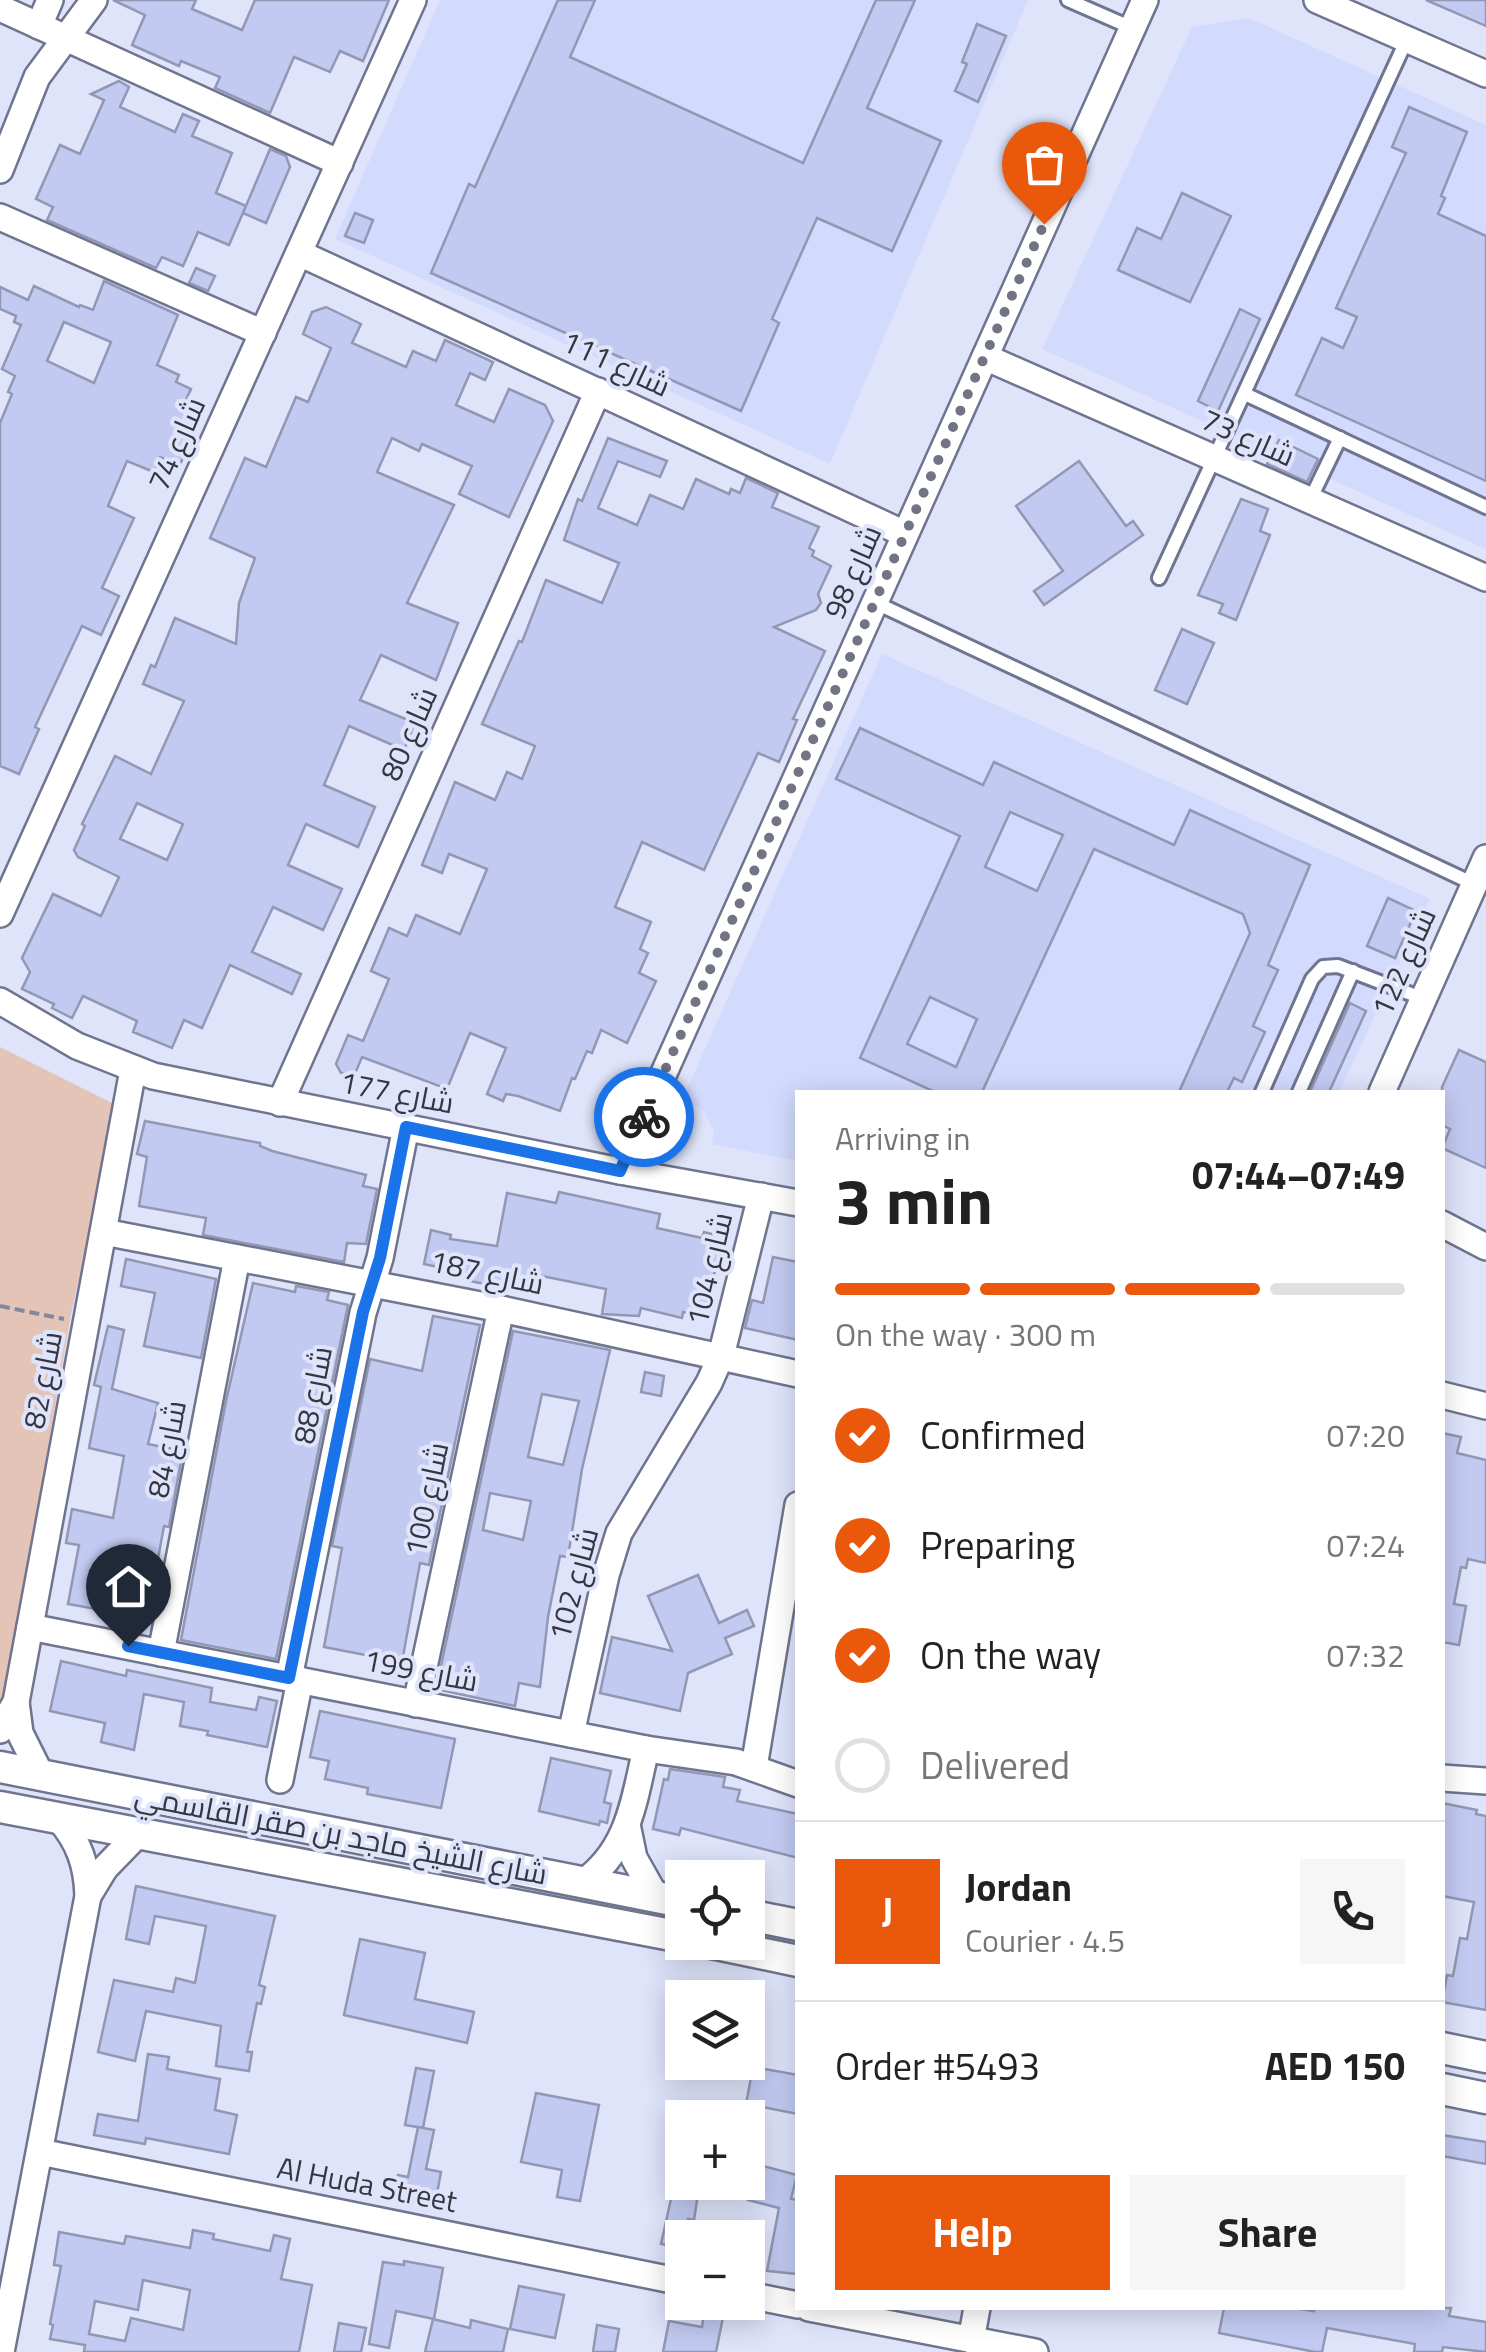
<!DOCTYPE html>
<html lang="en">
<head>
<meta charset="utf-8">
<style>
  :root { --surface:#fff; --page:#f6f6f6; --text:#222; --muted:#767676; --line:#e0e0e0; --accent:#ea580c }
  body { margin:0; font-family:"Titillium Web",Cairo,sans-serif; background:var(--page); color:var(--text); height:100vh; display:flex; flex-direction:column; font-size:38px; white-space:nowrap }
  * { box-sizing:border-box; margin:0 }
  p { font-size:32px; color:var(--muted) }
  .icon { flex:none; width:55px; height:55px; fill:none; stroke:currentColor; stroke-width:2; stroke-linecap:round; stroke-linejoin:round }
  .map { position:relative; flex:1; overflow:hidden }
  .sheet { position:absolute; left:795px; top:1090px; width:650px; height:1220px; display:flex; flex-direction:column; background:var(--surface); border-radius:0px; box-shadow:0 5px 25px #0003 }
  .sheet>* { flex:none }
  .controls { position:absolute; left:665px; top:1860px; display:grid; gap:20px }
  .controls a { display:grid; place-items:center; width:100px; height:100px; border-radius:0px; background:var(--surface); box-shadow:0 5px 25px #0003; font-size:50px }
  .pin { position:absolute; display:grid; place-items:center; width:85px; height:85px; color:#fff; margin:-102px -42px; border-radius:50% 50% 50% 0; rotate:-45deg; box-shadow:0 0 10px #0007 }
  .pin .icon { rotate:45deg }
  .courier { position:absolute; display:grid; place-items:center; width:100px; height:100px; margin:-50px; border:8px solid #1a73e8; border-radius:50%; background:#fff; color:#222; box-shadow:0 2px 12px #0007 }
  .overview em { font-style:normal; font-weight:700 }
  .overview div { display:flex; flex-direction:column-reverse }
  .overview { display:flex; align-items:center; justify-content:space-between; height:170px; padding:0 40px }
  h1 { font-size:65px; font-weight:700; line-height:75px }
  .bar { display:grid; grid-template-columns:repeat(4,1fr); gap:15px 10px; align-content:center; height:120px; padding:0 40px }
  .bar i { height:12px; border-radius:8px; background:var(--line) }
  .bar .current { background:var(--accent) }
  .bar p { grid-column:span 4 }
  .line { display:flex; align-items:center; gap:25px; padding:0 40px; border-top:2px solid var(--line) }
  .line div { flex:1 }
  .round { display:grid; place-items:center; flex:none; width:105px; height:105px; border-radius:0px; background:var(--page) }
  ol { padding:0 40px; list-style:none }
  li { display:flex; align-items:center; gap:30px; height:110px }
  li p { margin-inline-start:auto }
  li .icon { padding:10px; border-radius:50%; background:var(--accent); color:#fff; stroke-width:4 }
  li:last-child { color:var(--muted) }
  li i { width:55px; height:55px; border:5px solid var(--line); border-radius:50% }
  .button { display:flex; gap:20px; margin-top:auto; padding:20px 40px }
  .button a { flex:1; height:115px; border-radius:0px; background:var(--accent); color:#fff; font-size:40px; font-weight:700; line-height:115px; text-align:center }
  .button a+a { background:var(--page); color:var(--text) }
  .map>svg:first-child { display:block }
  .built { fill:#d2dafe }
  .green { fill:#e5c4b8 }
  .building { fill:#c2caf2; stroke:#9298b3; stroke-width:2.5; fill-rule:evenodd }
  .lines { fill:none; stroke-linecap:round; stroke-linejoin:round }
  .service-casing { stroke:#70758f; stroke-width:18 }
  .minor-casing { stroke:#70758f; stroke-width:30 }
  .tertiary-casing { stroke:#70758f; stroke-width:35 }
  .path { stroke:#848899; stroke-width:4; stroke-dasharray:10 5; stroke-linecap:butt }
  .service { stroke:#fff; stroke-width:12 }
  .minor { stroke:#fff; stroke-width:25 }
  .tertiary { stroke:#fff; stroke-width:30 }
  .done { stroke:#707483; stroke-width:10; stroke-dasharray:0 18 }
  .route { stroke:#1a73e8; stroke-width:12 }
  .labels { text-anchor:middle; stroke-width:8; stroke-linejoin:round; paint-order:stroke }
  .street-label { font-size:30px; fill:#343742; stroke:#dfe4fb }
</style>
</head>
<body>
<div class="map">
<svg width="1486" height="2352" viewBox="0 0 1486 2352">
  <rect width="100%" height="100%" fill="#dfe4fb"/>
  <g class="built">
    <path d="M440 0H1028L830 464 335 239Z"/>
    <path d="M1249 18 1486 125V549L1042 349 1192 27Z"/>
    <path d="M882 654 1430 899 1339 1092H798L797 1161 712 1144 714 1132 704 1110 682 1100Z"/>
  </g>
  <path class="green" d="M0 1047 116 1105 70 1320 0 1722Z"/>
  <g class="building">
    <path d="M113 0H196L192 9 242 30 255 0H389L363 61 340 51 330 72 294 57 270 113 215 88 220 77 181 61 179 66 132 45 145 15Z"/>
    <path d="M558 0H595L570 57 803 163 876 0H915L867 108 941 141 892 251 817 218 772 319 779 323 741 411 431 273 469 184 475 187Z"/>
    <path d="M1426 0H1486V26Z"/>
    <path d="M977 24 1006 36 978 102 955 91 967 64 962 62Z"/>
    <path d="M119 81 129 87 120 107 175 132 183 114 199 121 192 136 232 153 216 193 246 206 229 245 198 232 183 266 162 257 156 268 47 220 53 207 36 199 60 145 80 154 104 100 91 94Z"/>
    <path d="M1409 107 1467 132 1441 196 1445 198 1438 214 1486 236V481L1296 395 1322 338 1343 348 1357 317 1336 308 1406 153 1392 147Z"/>
    <path d="M270 149 286 156 290 167 266 223 243 213Z"/>
    <path d="M1182 193 1231 216 1190 302 1118 270 1137 228 1161 239Z"/>
    <path d="M355 213 373 220 364 243 345 236Z"/>
    <path d="M196 268 215 276 208 291 189 283Z"/>
    <path d="M104 281 178 315 157 365 179 375 176 382 191 389 183 406 201 414 180 465 160 457 154 472 127 461 108 506 134 518 102 588 119 596 101 635 82 626 35 727 39 729 19 774 0 766V423L12 394 8 392 15 376 2 369 21 325 14 322 16 316 0 309V287L28 300 34 286 79 307 80 305 93 310ZM64 322 111 342 94 383 47 361Z"/>
    <path d="M326 307 361 324 352 343 406 367 413 351 436 361 445 340 493 362 485 380 470 373 456 405 494 422 509 389 545 405 553 421 509 517 459 494 472 466 422 444 419 451 392 438 377 472 454 505 407 603 458 623 436 680 381 655 360 700 415 723 404 750 349 726 324 785 375 807 358 847 306 824 288 865 342 889 323 930 273 907 252 952 301 974 292 994 230 965 202 1028 184 1020 172 1048 133 1032 137 1021 83 996 72 1018 52 1008 54 1004 22 989 30 972 22 958 53 894 101 916 119 877 78 857 74 850 85 826 82 824 115 756 151 774 184 701 143 684 151 665 155 667 175 618 236 644 239 603 255 558 210 538 245 458 266 467 296 397 308 402 331 348 303 334 312 312ZM137 803 183 824 167 860 120 839Z"/>
    <path d="M1240 309 1260 319 1218 411 1198 401Z"/>
    <path d="M608 438 667 461 660 477 618 461 598 508 637 525 650 495 683 509 696 479 729 494 731 489 740 493 746 478 778 493 772 507 819 527 809 548 814 551 812 556 831 566 818 594 821 603 816 610 774 627 825 651 793 719 797 720 779 762 758 753 704 870 642 842 615 907 651 922 640 949 648 953 639 973 656 981 627 1043 601 1030 592 1053 587 1051 575 1079 572 1078 560 1111 518 1096 506 1094 503 1101 487 1094 506 1048 470 1033 447 1089 362 1057 354 1076 341 1073 336 1064 348 1035 363 1041 389 979 371 971 389 928 407 936 416 915 460 934 487 869 449 854 442 873 422 865 455 782 495 800 507 772 522 779 535 746 482 724 519 641 522 642 546 580 602 603 619 563 564 540 578 499 582 501Z"/>
    <path d="M1279 440 1318 459 1307 482 1267 464Z"/>
    <path d="M1079 461 1126 526 1133 521 1143 535 1044 605 1034 591 1063 571 1016 506Z"/>
    <path d="M1241 499 1268 509 1260 531 1270 535 1236 620 1219 613 1223 604 1198 595Z"/>
    <path d="M1182 629 1214 643 1187 704 1155 690Z"/>
    <path d="M860 728 983 785 994 762 1174 845 1190 810 1310 865 1268 965 1278 970 1253 1026 1265 1032 1242 1082 1234 1078 1227 1092H1179L1250 933 1243 914 1094 849 982 1092H935L860 1058 960 836 836 779ZM1010 812 1063 835 1037 891 985 867ZM930 997 977 1019 956 1067 907 1044Z"/>
    <path d="M1388 898 1416 911 1395 958 1367 946Z"/>
    <path d="M1350 1003 1366 1011 1329 1092H1310Z"/>
    <path d="M1459 1050 1486 1062V1168L1442 1148 1450 1129 1442 1125V1087Z"/>
    <path d="M145 1121 260 1143V1146L272 1151 366 1175 363 1186 377 1189 366 1244 347 1243 344 1262 203 1235 206 1218 139 1206 147 1157 137 1154Z"/>
    <path d="M559 1192 660 1214 657 1228 702 1238 704 1232 723 1237 704 1317 683 1312 682 1318 641 1308 639 1316 602 1314 606 1289 537 1275 534 1293 469 1281 470 1274 424 1264 431 1230 451 1235 450 1239 497 1246 507 1193 556 1203Z"/>
    <path d="M773 1257 798 1262V1340L745 1328 752 1300 763 1303Z"/>
    <path d="M126 1259 216 1279 201 1358 144 1346 155 1293 121 1286Z"/>
    <path d="M253 1283 295 1292 296 1286 329 1292 327 1300 348 1305 276 1659 181 1640 226 1401Z"/>
    <path d="M433 1316 480 1325 429 1565 420 1563 402 1662 324 1647 342 1548 332 1546 370 1359 422 1371Z"/>
    <path d="M108 1326 124 1330 112 1389 158 1403 148 1444 183 1451 169 1527 164 1526 147 1618 68 1604 79 1545 66 1543 72 1509 113 1518 124 1456 89 1448 101 1387 94 1385Z"/>
    <path d="M513 1331 610 1350 582 1469 568 1557 560 1556 548 1617 540 1687 519 1683 515 1706 436 1689ZM542 1394 579 1401 563 1465 528 1457ZM490 1493 531 1501 523 1540 483 1530Z"/>
    <path d="M645 1372 664 1376 661 1396 641 1392Z"/>
    <path d="M1442 1433 1461 1437 1457 1453 1486 1460V1563L1468 1559 1466 1568 1461 1567 1454 1604 1466 1606 1459 1645 1442 1642Z"/>
    <path d="M698 1575 719 1623 747 1610 754 1626 725 1638 732 1654 688 1673 680 1711 600 1693 612 1637 672 1651 648 1596Z"/>
    <path d="M61 1661 126 1676 127 1670 212 1688 210 1702 256 1710 259 1697 277 1701 267 1747 207 1735 208 1731 180 1726 184 1702 144 1694 134 1750 101 1742 105 1723 50 1711Z"/>
    <path d="M320 1711 455 1739 441 1808 367 1794 368 1788 325 1779 329 1761 310 1757Z"/>
    <path d="M551 1758 611 1771 604 1802 611 1804 607 1823 600 1821 599 1825 539 1811Z"/>
    <path d="M670 1769 725 1777 723 1787 740 1790 737 1801 798 1814V1858L681 1828 679 1835 653 1829 664 1779 668 1780Z"/>
    <path d="M1442 1803 1477 1810 1476 1814 1486 1816V2010L1442 2002 1447 1975 1453 1976 1460 1938 1467 1939 1474 1902 1442 1896Z"/>
    <path d="M136 1886 275 1916 259 1985 265 1987 261 2004 257 2003 247 2052H252L249 2071 216 2066 221 2026 146 2011 135 2061 98 2052 114 1980 173 1992 176 1978 195 1983 206 1926 155 1916 149 1944 126 1939Z"/>
    <path d="M360 1939 425 1953 415 1999 474 2012 467 2043 344 2015Z"/>
    <path d="M148 2054 169 2057 167 2069 220 2079 215 2110 237 2115 229 2154 146 2138 145 2144 94 2135 98 2114 138 2121Z"/>
    <path d="M753 2067 798 2075V2114L746 2104Z"/>
    <path d="M416 2068 434 2071 423 2128 405 2125Z"/>
    <path d="M536 2093 599 2105 580 2201 557 2197 562 2170 521 2162Z"/>
    <path d="M418 2127 434 2130 426 2169 441 2172 436 2199 421 2196 419 2203 394 2196 398 2175 408 2177Z"/>
    <path d="M1442 2135 1486 2142V2164L1442 2156Z"/>
    <path d="M748 2162 797 2175 791 2199 798 2200V2274L767 2271 779 2208 748 2200Z"/>
    <path d="M673 2190 698 2194 694 2220 688 2219 682 2247 661 2244Z"/>
    <path d="M193 2230 214 2234 213 2239 270 2251 274 2235 290 2239 281 2279 312 2285 299 2352H84L85 2345 50 2339 53 2325 50 2324 61 2266 54 2265 59 2232 124 2244 126 2236 190 2248ZM143 2280 190 2290 183 2330 131 2318 125 2341 89 2334 95 2301 138 2310Z"/>
    <path d="M404 2261 443 2268 434 2319 396 2311 389 2348 369 2344 383 2262 404 2265Z"/>
    <path d="M519 2286 564 2295 555 2338 510 2329Z"/>
    <path d="M1224 2308H1294L1314 2311 1315 2308H1451L1449 2316 1486 2322V2352L1443 2347 1442 2352H1414L1415 2344 1327 2328 1322 2352H1315L1219 2333Z"/>
    <path d="M704 2314 723 2317 716 2352H663L669 2321 702 2327Z"/>
    <path d="M433 2319 470 2328 471 2320 508 2329 503 2352H425Z"/>
    <path d="M339 2323 366 2328 361 2352H334Z"/>
    <path d="M597 2325 619 2329 615 2352H593Z"/>
  </g>
  <g class="lines">
    <defs>
      <g id="service">
        <path d="M1068 0 1132 28"/>
        <path d="M1245 394 1486 507"/>
        <path d="M1310 500 1340 438"/>
        <path d="M1159 578 1407 39"/>
        <path d="M874 602 1474 884"/>
        <path d="M1262 1092 1312 979 1323 967 1338 966 1424 999"/>
        <path d="M1299 1092 1353 971"/>
      </g>
      <g id="minor">
        <path d="M1317 0 1486 74"/>
        <path d="M0 8 340 163"/>
        <path d="M39 26 50 0"/>
        <path d="M0 170 37 77 94 0"/>
        <path d="M0 217 263 333"/>
        <path d="M299 253 905 534"/>
        <path d="M985 357 1486 578"/>
        <path d="M0 914 413 0"/>
        <path d="M0 1001 77 1046 153 1076 620 1171 798 1203"/>
        <path d="M1382 1092 1486 858"/>
        <path d="M280 1103 598 391"/>
        <path d="M620 1171 1145 0"/>
        <path d="M1442 1224 1486 1247"/>
        <path d="M104 1232 501 1309 798 1374"/>
        <path d="M1442 1395 1486 1406"/>
        <path d="M30 1627 646 1749 736 1762 798 1784"/>
        <path d="M161 1653 237 1258"/>
        <path d="M289 1678 363 1313 380 1258 406 1127"/>
        <path d="M16 1702 20 1733 41 1775"/>
        <path d="M416 1704 501 1309"/>
        <path d="M0 1730 16 1702 133 1070"/>
        <path d="M571 1734 606 1575 619 1533 709 1383 721 1356 761 1196"/>
        <path d="M754 1767 798 1505"/>
        <path d="M1442 1778 1486 1781"/>
        <path d="M280 1780 300 1680"/>
        <path d="M628 1829 634 1858 656 1897"/>
        <path d="M582 1883C629 1851 634 1800 646 1749"/>
        <path d="M88 1896 105 1868 138 1834"/>
        <path d="M40 2152 682 2282"/>
        <path d="M748 2295 798 2305"/>
        <path d="M809 2308 1035 2352"/>
        <path d="M971 2340 977 2308"/>
        <path d="M1 2352 88 1896C87 1865 79 1842 59 1819"/>
      </g>
      <g id="tertiary">
        <path d="M0 1767 682 1902"/>
        <path d="M0 1807 682 1937"/>
        <path d="M748 1915 798 1925"/>
        <path d="M707 1942 798 1961"/>
        <path d="M1442 2048 1486 2057"/>
        <path d="M1442 2089 1486 2098"/>
      </g>
    </defs>
    <use href="#service" class="service-casing"/>
    <use href="#minor" class="minor-casing"/>
    <use href="#tertiary" class="tertiary-casing"/>
    <path class="path" d="M0 1306 64 1319"/>
    <use href="#service" class="service"/>
    <use href="#minor" class="minor"/>
    <use href="#tertiary" class="tertiary"/>
  </g>
  <g class="lines">
    <path class="done" d="M644 1117 1044 224"/>
    <path class="route" d="M128 1646 289 1678 363 1312 380 1258 406 1127 620 1171 644 1117"/>
  </g>
  <g class="labels">
    <g class="street-label">
      <text transform="translate(616 364) rotate(25)" y="10">شارع 111</text>
      <text transform="translate(1248 438) rotate(24)" y="10">شارع 73</text>
      <text transform="translate(177 444) rotate(-66)" y="10">شارع 74</text>
      <text transform="translate(853 572) rotate(-66)" y="10">شارع 98</text>
      <text transform="translate(409 734) rotate(-66)" y="10">شارع 80</text>
      <text transform="translate(1404 962) rotate(-66)" y="10">شارع 122</text>
      <text transform="translate(397 1093) rotate(11)" y="10">شارع 177</text>
      <text transform="translate(710 1269) rotate(-77)" y="10">شارع 104</text>
      <text transform="translate(487 1273) rotate(12)" y="10">شارع 187</text>
      <text transform="translate(43 1380) rotate(-79)" y="10">شارع 82</text>
      <text transform="translate(313 1395) rotate(-79)" y="10">شارع 88</text>
      <text transform="translate(167 1449) rotate(-79)" y="10">شارع 84</text>
      <text transform="translate(427 1499) rotate(-78)" y="10">شارع 100</text>
      <text transform="translate(574 1584) rotate(-75)" y="10">شارع 102</text>
      <text transform="translate(421 1671) rotate(11)" y="10">شارع 199</text>
      <text transform="translate(341 1835) rotate(11)" y="10">شارع الشيخ ماجد بن صقر القاسمي</text>
      <text transform="translate(367 2185) rotate(11)" y="10">Al Huda Street</text>
    </g>
  </g>
</svg>
<div class="controls">
<a><svg class="icon" aria-label="locate" viewBox="0 0 24 24"><circle cx="12" cy="12" r="6"/><path d="M12 2v4M12 18v4M2 12h4M18 12h4"/></svg></a>
<a><svg class="icon" aria-label="layers" viewBox="0 0 24 24"><path d="M12 4l9 5-9 5-9-5zM3 14l9 5 9-5"/></svg></a>
<a>+</a>
<a>−</a>
</div>
<div class="pin" style="left:1044px;top:224px;background:#ea580c"><svg class="icon" aria-label="bag" viewBox="0 0 24 24"><path d="M5 8h14l-1 12H6zM9 8a3 3 0 0 1 6 0"/></svg></div>
<div class="pin" style="left:128px;top:1646px;background:#1f2937"><svg class="icon" aria-label="home" viewBox="0 0 24 24"><path d="M3 11l9-7 9 7M6 9v11h12V9"/></svg></div>
<div class="courier" style="left:644px;top:1117px"><svg class="icon" aria-label="bike" viewBox="0 0 24 24"><circle cx="6" cy="16" r="4"/><circle cx="18" cy="16" r="4"/><path d="M6 16l4-8h5l3 8M10 8l3 8H6M13 5h3"/></svg></div>
<section class="sheet">
<div class="overview"><div><h1>3 min</h1><p>Arriving in</p></div><em>07:44–07:49</em></div>
<div class="bar"><i class="current"></i><i class="current"></i><i class="current"></i><i></i><p>On the way · 300 m</p></div>
<ol>
<li><svg class="icon" aria-label="check" viewBox="0 0 24 24"><path d="M5 12l5 5 9-10"/></svg>Confirmed<p>07:20</p></li>
<li><svg class="icon" aria-label="check" viewBox="0 0 24 24"><path d="M5 12l5 5 9-10"/></svg>Preparing<p>07:24</p></li>
<li><svg class="icon" aria-label="check" viewBox="0 0 24 24"><path d="M5 12l5 5 9-10"/></svg>On the way<p>07:32</p></li>
<li><i></i>Delivered</li>
</ol>
<div class="line" style="height:180px"><b class="round" style="background:var(--accent);color:#fff">J</b><div><b>Jordan</b><p>Courier · 4.5</p></div><a class="round"><svg class="icon" aria-label="phone" viewBox="0 0 24 24"><path d="M5 4h4l2 5-3 2q2 4 5 5l2-3 5 2v4C11 20 4 13 5 4z"/></svg></a></div>
<div class="line" style="height:130px"><div>Order #5493</div><b>AED 150</b></div>
<div class="button"><a>Help</a><a>Share</a></div>
</section>
</div>
</body>
</html>
